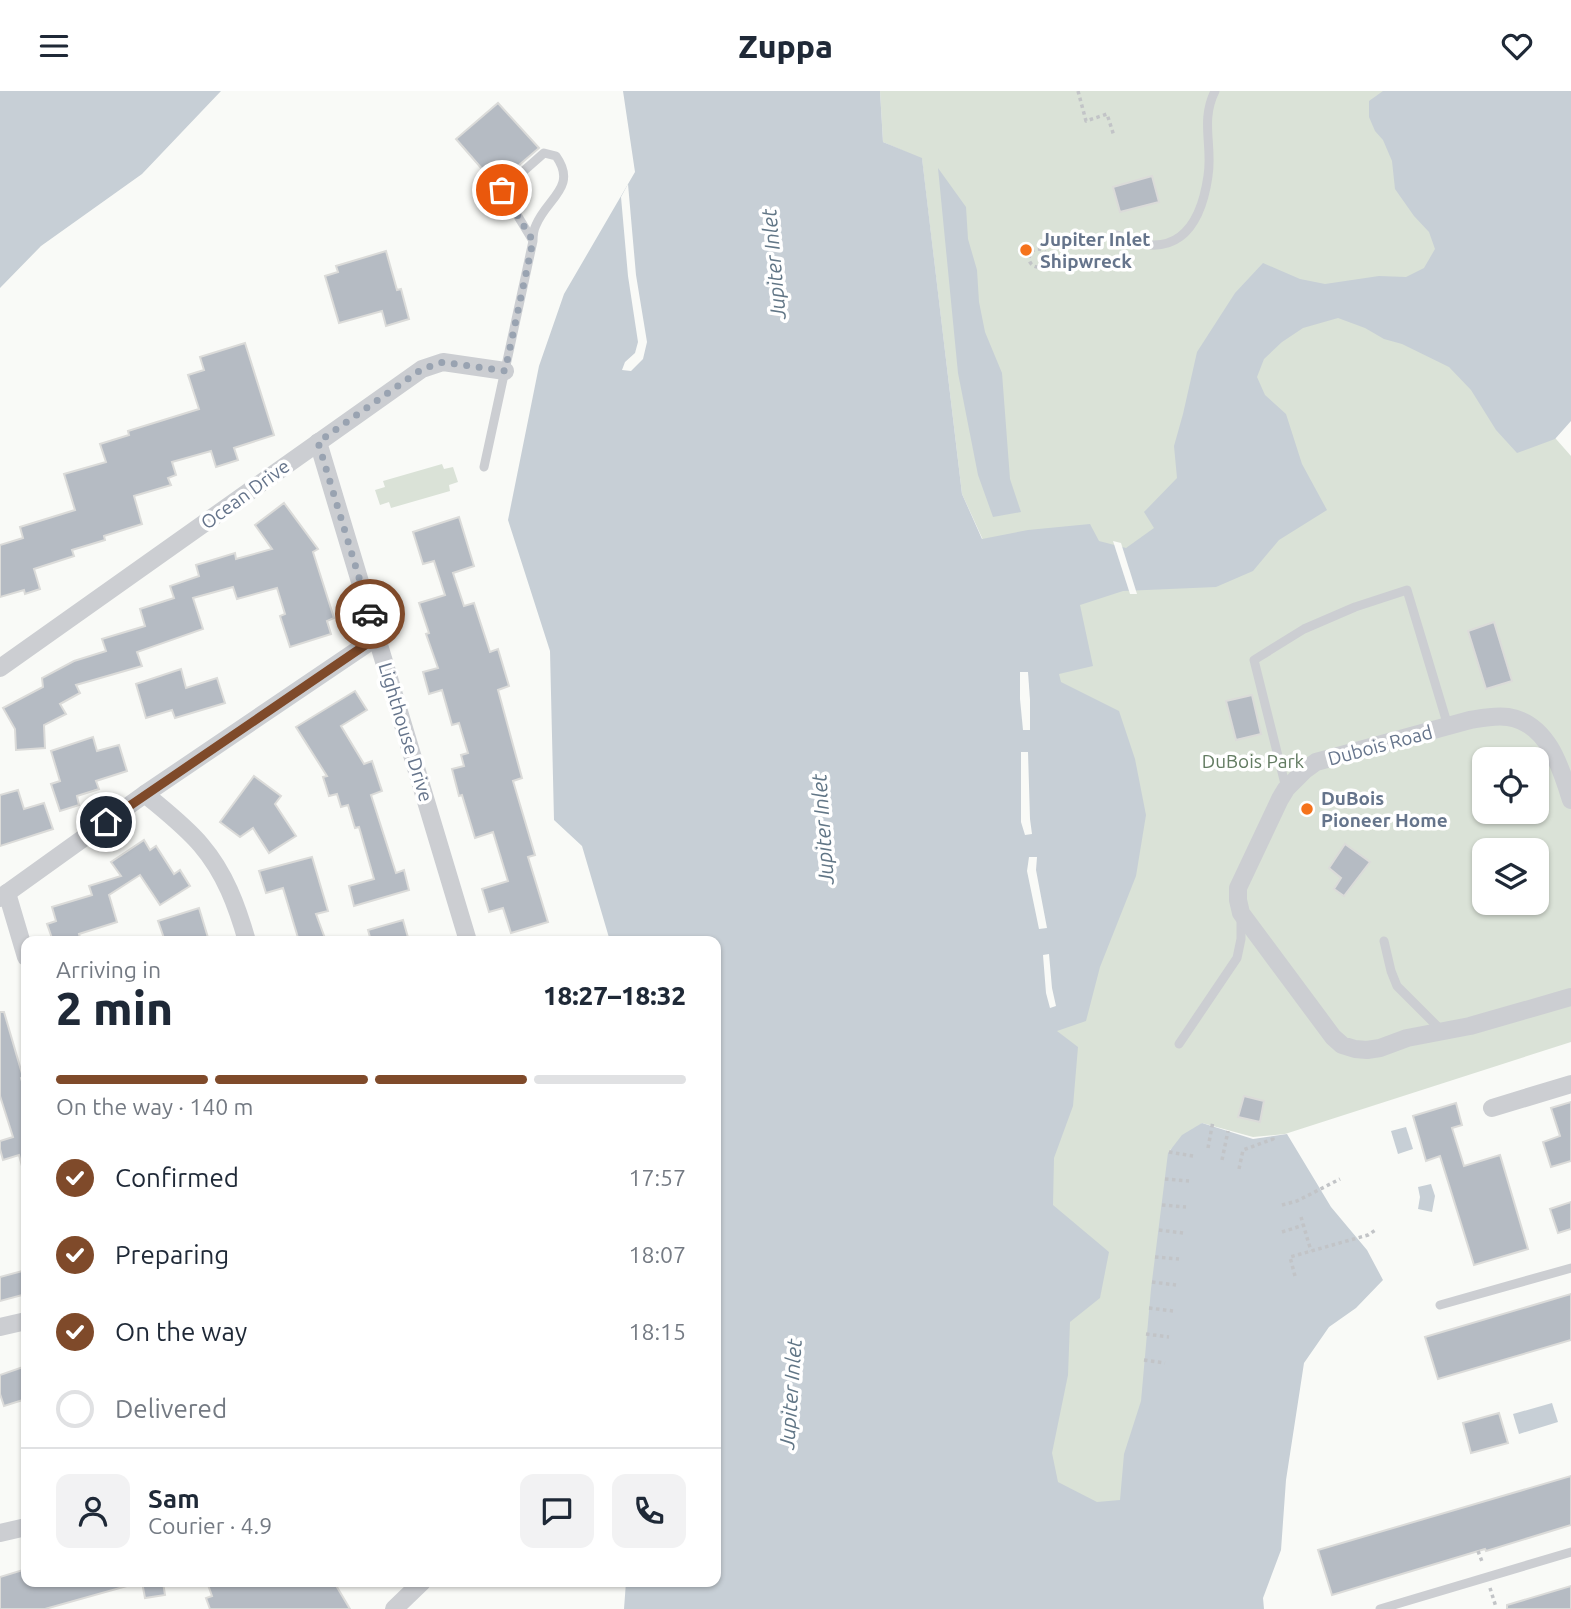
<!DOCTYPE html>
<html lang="en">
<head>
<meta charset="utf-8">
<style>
  :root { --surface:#fff; --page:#f2f2f3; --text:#1f2937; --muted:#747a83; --line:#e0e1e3; --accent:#7f4a2a }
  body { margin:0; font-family:Ubuntu,sans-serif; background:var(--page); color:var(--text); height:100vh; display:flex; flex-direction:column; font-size:26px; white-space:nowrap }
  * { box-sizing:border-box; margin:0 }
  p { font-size:23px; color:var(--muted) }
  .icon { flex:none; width:38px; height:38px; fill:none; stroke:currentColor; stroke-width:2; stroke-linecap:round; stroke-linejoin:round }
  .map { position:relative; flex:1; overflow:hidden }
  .sheet { position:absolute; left:21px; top:845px; width:700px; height:651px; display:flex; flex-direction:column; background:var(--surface); border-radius:14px; box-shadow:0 2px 5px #0004 }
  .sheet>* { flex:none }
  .controls { position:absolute; left:1472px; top:656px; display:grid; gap:14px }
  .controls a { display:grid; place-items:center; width:77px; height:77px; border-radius:14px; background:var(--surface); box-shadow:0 2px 5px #0004; font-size:35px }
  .pin { position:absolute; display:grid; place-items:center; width:60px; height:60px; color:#fff; margin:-30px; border:4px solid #fff; border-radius:50%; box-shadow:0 2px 7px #0007 }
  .courier { position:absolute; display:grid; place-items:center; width:70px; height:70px; margin:-35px; border:5px solid #7f4a2a; border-radius:50%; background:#fff; color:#222; box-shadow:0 2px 9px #0007 }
  .head em { font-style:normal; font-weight:800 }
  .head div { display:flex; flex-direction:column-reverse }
  .head { display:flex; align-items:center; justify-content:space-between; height:119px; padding:0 35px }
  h1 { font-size:46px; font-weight:800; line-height:52px }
  .bar { display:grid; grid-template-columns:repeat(4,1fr); gap:10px 7px; align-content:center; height:84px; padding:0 35px }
  .bar i { height:9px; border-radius:5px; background:var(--line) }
  .bar .current { background:var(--accent) }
  .bar p { grid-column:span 4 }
  .line { display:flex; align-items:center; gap:18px; padding:0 35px; border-top:2px solid var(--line) }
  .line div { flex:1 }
  .round { display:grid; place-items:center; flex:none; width:74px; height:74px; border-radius:14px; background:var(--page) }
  ol { padding:0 35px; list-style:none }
  li { display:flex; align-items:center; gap:21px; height:77px }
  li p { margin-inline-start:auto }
  li .icon { padding:7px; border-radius:50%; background:var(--accent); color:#fff; stroke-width:4 }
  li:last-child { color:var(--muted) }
  li i { width:38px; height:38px; border:4px solid var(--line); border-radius:50% }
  header { display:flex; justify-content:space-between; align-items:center; height:91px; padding:0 35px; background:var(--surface); font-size:32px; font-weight:800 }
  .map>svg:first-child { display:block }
  .green { fill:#dae2d7; fill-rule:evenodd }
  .water { fill:#c7cfd6 }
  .pier { fill:#f9faf7 }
  .building { fill:#b5bbc3; stroke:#dbdbd9; stroke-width:2 }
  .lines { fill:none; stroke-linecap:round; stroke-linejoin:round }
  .path { stroke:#c2c4c7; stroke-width:3.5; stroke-dasharray:3.5 3.5; stroke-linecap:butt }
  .lane { stroke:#ccced2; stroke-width:9 }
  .street { stroke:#ccced2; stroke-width:18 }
  .done { stroke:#99a3b1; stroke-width:7; stroke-dasharray:0 12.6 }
  .route { stroke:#7f4a2a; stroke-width:9 }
  .poi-dot { fill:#f5731b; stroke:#fff; stroke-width:2.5 }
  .labels { text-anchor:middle; stroke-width:7; stroke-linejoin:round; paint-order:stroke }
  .poi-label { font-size:19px; font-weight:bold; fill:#65748b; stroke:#fff; text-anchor:start }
  .street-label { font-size:19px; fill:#65748b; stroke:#fff }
  .park-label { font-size:19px; fill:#627b61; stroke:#fff }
  .water-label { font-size:21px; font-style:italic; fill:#617686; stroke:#fff }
</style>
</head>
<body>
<header><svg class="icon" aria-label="menu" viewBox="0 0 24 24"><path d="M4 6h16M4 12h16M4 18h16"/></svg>Zuppa<svg class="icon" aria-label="heart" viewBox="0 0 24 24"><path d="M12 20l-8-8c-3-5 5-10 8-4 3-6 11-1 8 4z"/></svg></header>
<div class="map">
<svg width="1571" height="1518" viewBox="0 0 1571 1518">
  <rect width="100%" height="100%" fill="#f9faf7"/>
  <g class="green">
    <path d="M880 0H1571L1549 340 1571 365V951L1285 1043 1253 1046 1202 1032 1170 1059 1138 1342 1121 1410 1097 1414 1057 1392 1051 1363 1043 1222 1055 940 983 449 962 403 922 68 883 51ZM1484 668H1536V721H1484ZM1484 760H1536V812H1484Z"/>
    <path d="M442 373 444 378 453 376 458 391 449 394 450 400 391 417 389 411 380 414 375 399 385 396 383 390Z"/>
  </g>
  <g class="water">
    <path d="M0 0H221L142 83 41 155 0 197Z"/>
    <path d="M623 0H880L883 51 922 67 962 403 982 448 1028 439 1090 433 1099 450 1126 457 1154 437 1144 421 1177 387 1174 355 1183 323 1197 261 1235 202 1263 172 1300 188 1325 193 1379 185 1406 186 1424 177 1435 158 1429 141 1414 125 1395 98 1392 70 1383 49 1375 40 1369 26V10L1383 0H1571V330L1555 348 1517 362 1496 339 1471 299 1449 276 1402 253 1384 248 1365 237 1338 227 1303 237 1282 251 1264 268 1257 286 1265 304 1286 323 1302 373 1327 419 1279 449 1253 480 1216 496 1123 500 1080 514 1093 575 1059 583 1061 591 1119 620 1135 668 1146 724 1136 785 1100 876 1086 930 1057 940 1078 956 1073 1015 1054 1067 1053 1114 1109 1161 1100 1207 1070 1231 1068 1284 1052 1362 1058 1391 1097 1411 1120 1409 1124 1363 1141 1310 1151 1198 1168 1062 1182 1044 1202 1032 1253 1048 1287 1043 1331 1116 1367 1159 1383 1189 1356 1217 1329 1236 1304 1272 1286 1389 1281 1459 1263 1507 1264 1518H624L626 1491H716V850H610L582 755 554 729 550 560 508 429 539 275 564 203 635 81Z"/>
    <path d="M938 77 966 116 968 148 977 179 979 211 985 241 1002 282 1010 388 1021 421 993 426 978 384 958 282Z"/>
    <path d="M1406 1036 1413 1058 1398 1063 1391 1040Z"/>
    <path d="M1431 1093 1435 1105 1432 1121 1418 1118 1420 1106 1418 1096Z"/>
    <path d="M1552 1312 1558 1331 1519 1343 1513 1323Z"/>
  </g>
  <g class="pier">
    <path d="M628 93 636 184 647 251 643 268 631 280 622 279 625 271 635 262 638 251 628 185 621 106Z"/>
    <path d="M1113 450 1121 452 1137 503H1130Z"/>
    <path d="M1020 581H1028L1030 609V639H1023L1020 608Z"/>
    <path d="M1021 661H1028L1030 728 1032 743 1025 744 1021 731Z"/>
    <path d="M1029 766H1037L1036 779 1047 837 1039 838 1027 780Z"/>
    <path d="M1049 863 1052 897 1056 915 1050 917 1046 902 1043 864Z"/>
  </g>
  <g class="building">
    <path d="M498 12 539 57 496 94 456 48Z"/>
    <path d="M1152 85 1159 111 1120 121 1113 96Z"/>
    <path d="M386 160 397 199 401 198 409 228 386 235 382 220 339 232 325 185 338 181 336 175Z"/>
    <path d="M245 252 274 344 234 357 238 369 216 376 211 360 172 371 176 384 168 387 171 394 134 405 142 433 104 445 105 449 72 459 74 465 34 478 40 498 25 503 24 499 0 506V454L23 447 20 436 75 419 64 383 106 371 100 353 129 344 128 340 199 318 188 284 204 279 200 266Z"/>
    <path d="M284 412 318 458 313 461 334 527 327 530 331 543 290 556 280 525 285 523 277 497 237 508 233 496 193 507 203 538 137 561 142 575 76 594 80 602 60 613 66 623 44 634 45 657 16 659 15 638 3 617 43 596 42 587 74 570 106 560 102 548 145 535 140 518 174 507 170 495 199 485 196 474 235 462 236 468 272 458 255 434Z"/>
    <path d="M459 426 474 475 453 482 464 515 474 512 490 561 498 558 509 595 498 599 522 687 513 690 535 764 528 766 548 831 511 842 503 817 489 821 482 798 508 790 493 741 475 747 462 704 459 705 452 678 464 675 461 664 468 662 459 632 452 634 442 599 429 603 423 581 438 577 426 543 429 542 419 512 445 504 434 470 423 473 413 441Z"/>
    <path d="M1494 531 1512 590 1486 598 1468 540Z"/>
    <path d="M181 578 186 597 217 587 225 612 175 627 172 619 146 627 136 593Z"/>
    <path d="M355 600 367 619 341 635 364 673 372 670 382 700 371 704 396 782 404 779 409 799 354 815 349 795 374 788 359 736 355 737 348 714 341 716 337 703 329 705 323 686 327 685 296 636Z"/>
    <path d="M1252 604 1261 643 1236 649 1226 610Z"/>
    <path d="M93 646 97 660 119 654 127 680 96 690 99 698 77 705 79 714 60 720 51 693 60 690 51 660Z"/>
    <path d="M254 685 281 705 275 713 296 745 269 762 253 737 240 746 220 731Z"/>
    <path d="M18 699 24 718 44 712 53 738 0 755V704Z"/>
    <path d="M144 749 150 759 156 755 174 783 180 779 190 795 160 814 140 784 109 804 117 831 79 843 81 850H53L47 833 56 830 52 816 92 804 89 795 121 785 111 771Z"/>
    <path d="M1345 753 1370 771 1344 805 1334 798 1341 787 1329 777Z"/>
    <path d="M312 766 328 820 316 823 326 850H299L283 797 266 802 259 780Z"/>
    <path d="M199 817 209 850H165L158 830Z"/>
    <path d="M403 829 409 850H371L368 839Z"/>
    <path d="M0 921H4L23 986 21 987 26 1004V1078L23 1079 19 1064 3 1069 0 1058V1050L13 1046 0 1005Z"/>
    <path d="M1244 1005 1264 1010 1260 1031 1238 1026Z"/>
    <path d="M1571 1011V1070L1551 1076 1543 1051 1560 1045 1551 1017Z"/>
    <path d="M1456 1012 1462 1034 1452 1037 1464 1075 1500 1064 1528 1158 1474 1174 1440 1065 1426 1070 1413 1025Z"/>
    <path d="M1571 1111V1138L1558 1142 1550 1118Z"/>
    <path d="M26 1179V1203L0 1210V1186Z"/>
    <path d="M1571 1203V1249L1438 1288 1425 1246Z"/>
    <path d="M26 1275V1308L4 1315 0 1303V1284Z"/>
    <path d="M1499 1322 1508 1352 1471 1362 1463 1332Z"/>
    <path d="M1571 1385V1434L1486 1460 1485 1458 1332 1504 1318 1459Z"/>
    <path d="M26 1478V1491H127V1495L45 1518H0V1486Z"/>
    <path d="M142 1491H163L165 1504 145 1507Z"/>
    <path d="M207 1491H334L350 1518H210L206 1507 212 1505Z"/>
    <path d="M1571 1495V1518H1507V1514Z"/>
  </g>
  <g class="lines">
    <g class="path">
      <path d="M1078 0 1086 30 1107 23 1114 45"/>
      <circle cx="1038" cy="167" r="9"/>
      <path d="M1208 1057 1213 1030"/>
      <path d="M1169 1061 1193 1065"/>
      <path d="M1222 1069 1228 1040"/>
      <path d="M1239 1078 1243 1059 1273 1048 1272 1045"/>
      <path d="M1165 1088 1189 1090"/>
      <path d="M1162 1114 1186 1116"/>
      <path d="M1282 1114 1297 1110 1340 1088"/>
      <path d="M1301 1126 1311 1160"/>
      <path d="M1159 1139 1183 1142"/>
      <path d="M1282 1141 1304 1134"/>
      <path d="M1155 1166 1179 1168"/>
      <path d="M1295 1185 1290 1166 1368 1144 1377 1138"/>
      <path d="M1152 1191 1176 1194"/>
      <path d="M1149 1217 1173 1220"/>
      <path d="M1146 1243 1169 1246"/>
      <path d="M1144 1269 1165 1272"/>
      <path d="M1478 1460 1483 1473"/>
      <path d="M1490 1497 1496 1516"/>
    </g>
    <g class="lane">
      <path d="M1117 144C1172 171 1200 141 1208 85 1213 55 1200 30 1215 0"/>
      <path d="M484 376 533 150C533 145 534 138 536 134 547 107 578 96 556 65L544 62 502 99 533 150"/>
      <path d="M1286 697 1254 569 1304 538 1355 516 1407 499 1448 635"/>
      <path d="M1384 850 1391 880 1397 895 1442 940"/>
      <path d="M1179 953 1237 867 1241 848V827"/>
      <path d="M1440 1214 1571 1177"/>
      <path d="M1380 1518 1571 1461"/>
    </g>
    <g class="street">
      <path d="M318 351 468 850"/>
      <path d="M0 577 422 278 443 271 505 280"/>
      <path d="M145 703C164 719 185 735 201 754 225 782 237 815 247 850"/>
      <path d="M1571 709C1561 677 1548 632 1508 626 1495 624 1482 627 1470 629L1316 671 1305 679 1286 698 1280 708 1238 797V809L1241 822 1333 946 1342 954 1355 958 1367 959 1380 957 1407 947 1470 935 1571 906"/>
      <path d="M7 802 26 866"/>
      <path d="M0 807 145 703 377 546"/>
      <path d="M1492 1017 1571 993"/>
      <path d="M0 1236 26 1230"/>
      <path d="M0 1442 26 1436"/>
      <path d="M394 1518 422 1491"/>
    </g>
  </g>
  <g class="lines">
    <path class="done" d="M370 523 318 351 422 278 443 271 505 280 533 150 502 99"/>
    <path class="route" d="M106 731 377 546 370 523"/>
  </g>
  <g class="poi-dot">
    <circle cx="1026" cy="159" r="7"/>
    <circle cx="1307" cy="718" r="7"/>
  </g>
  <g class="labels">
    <g class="poi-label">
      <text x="1040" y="155">Jupiter Inlet<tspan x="1040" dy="22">Shipwreck</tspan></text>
      <text x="1321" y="714">DuBois<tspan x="1321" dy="22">Pioneer Home</tspan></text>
    </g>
    <g class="street-label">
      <text transform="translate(245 403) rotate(-36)" y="7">Ocean Drive</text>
      <text transform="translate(406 641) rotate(73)" y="7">Lighthouse Drive</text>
      <text transform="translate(1380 654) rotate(-15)" y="7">Dubois Road</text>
    </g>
    <g class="park-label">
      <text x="1253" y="677">DuBois Park</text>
    </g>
    <g class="water-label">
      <text transform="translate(774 173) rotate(-95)" y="7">Jupiter Inlet</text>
      <text transform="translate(823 738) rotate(-94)" y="7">Jupiter Inlet</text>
      <text transform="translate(791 1303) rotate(-86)" y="7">Jupiter Inlet</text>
    </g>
  </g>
</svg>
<div class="controls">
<a><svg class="icon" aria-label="locate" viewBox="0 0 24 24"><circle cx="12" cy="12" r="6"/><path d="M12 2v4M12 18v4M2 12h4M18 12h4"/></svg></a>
<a><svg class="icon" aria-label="layers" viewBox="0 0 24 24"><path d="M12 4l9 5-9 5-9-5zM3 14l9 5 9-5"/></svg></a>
</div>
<div class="pin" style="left:502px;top:99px;background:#ea580c"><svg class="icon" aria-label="bag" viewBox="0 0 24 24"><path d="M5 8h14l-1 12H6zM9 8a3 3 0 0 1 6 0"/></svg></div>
<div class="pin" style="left:106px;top:731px;background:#1f2937"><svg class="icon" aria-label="home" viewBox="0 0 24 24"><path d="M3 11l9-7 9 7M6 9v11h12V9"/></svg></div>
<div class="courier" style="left:370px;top:523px"><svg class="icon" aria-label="car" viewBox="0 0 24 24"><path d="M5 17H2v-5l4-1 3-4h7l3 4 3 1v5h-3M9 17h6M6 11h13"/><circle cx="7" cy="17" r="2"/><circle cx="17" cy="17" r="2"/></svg></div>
<section class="sheet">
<div class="head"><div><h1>2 min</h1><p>Arriving in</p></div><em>18:27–18:32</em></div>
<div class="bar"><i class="current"></i><i class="current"></i><i class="current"></i><i></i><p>On the way · 140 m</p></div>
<ol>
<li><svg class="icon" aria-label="check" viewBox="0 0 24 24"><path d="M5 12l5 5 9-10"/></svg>Confirmed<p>17:57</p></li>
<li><svg class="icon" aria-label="check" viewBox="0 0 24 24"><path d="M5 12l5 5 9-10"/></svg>Preparing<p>18:07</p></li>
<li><svg class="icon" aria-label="check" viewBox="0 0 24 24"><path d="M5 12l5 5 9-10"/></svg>On the way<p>18:15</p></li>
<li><i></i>Delivered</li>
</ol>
<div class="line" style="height:126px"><a class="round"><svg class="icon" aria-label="person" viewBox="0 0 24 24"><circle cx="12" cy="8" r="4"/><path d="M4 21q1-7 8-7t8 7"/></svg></a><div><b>Sam</b><p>Courier · 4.9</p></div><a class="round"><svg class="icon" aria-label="chat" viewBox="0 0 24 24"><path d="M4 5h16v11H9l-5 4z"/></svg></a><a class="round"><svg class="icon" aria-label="phone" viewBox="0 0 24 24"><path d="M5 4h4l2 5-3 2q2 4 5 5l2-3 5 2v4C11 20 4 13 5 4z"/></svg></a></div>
</section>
</div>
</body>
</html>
